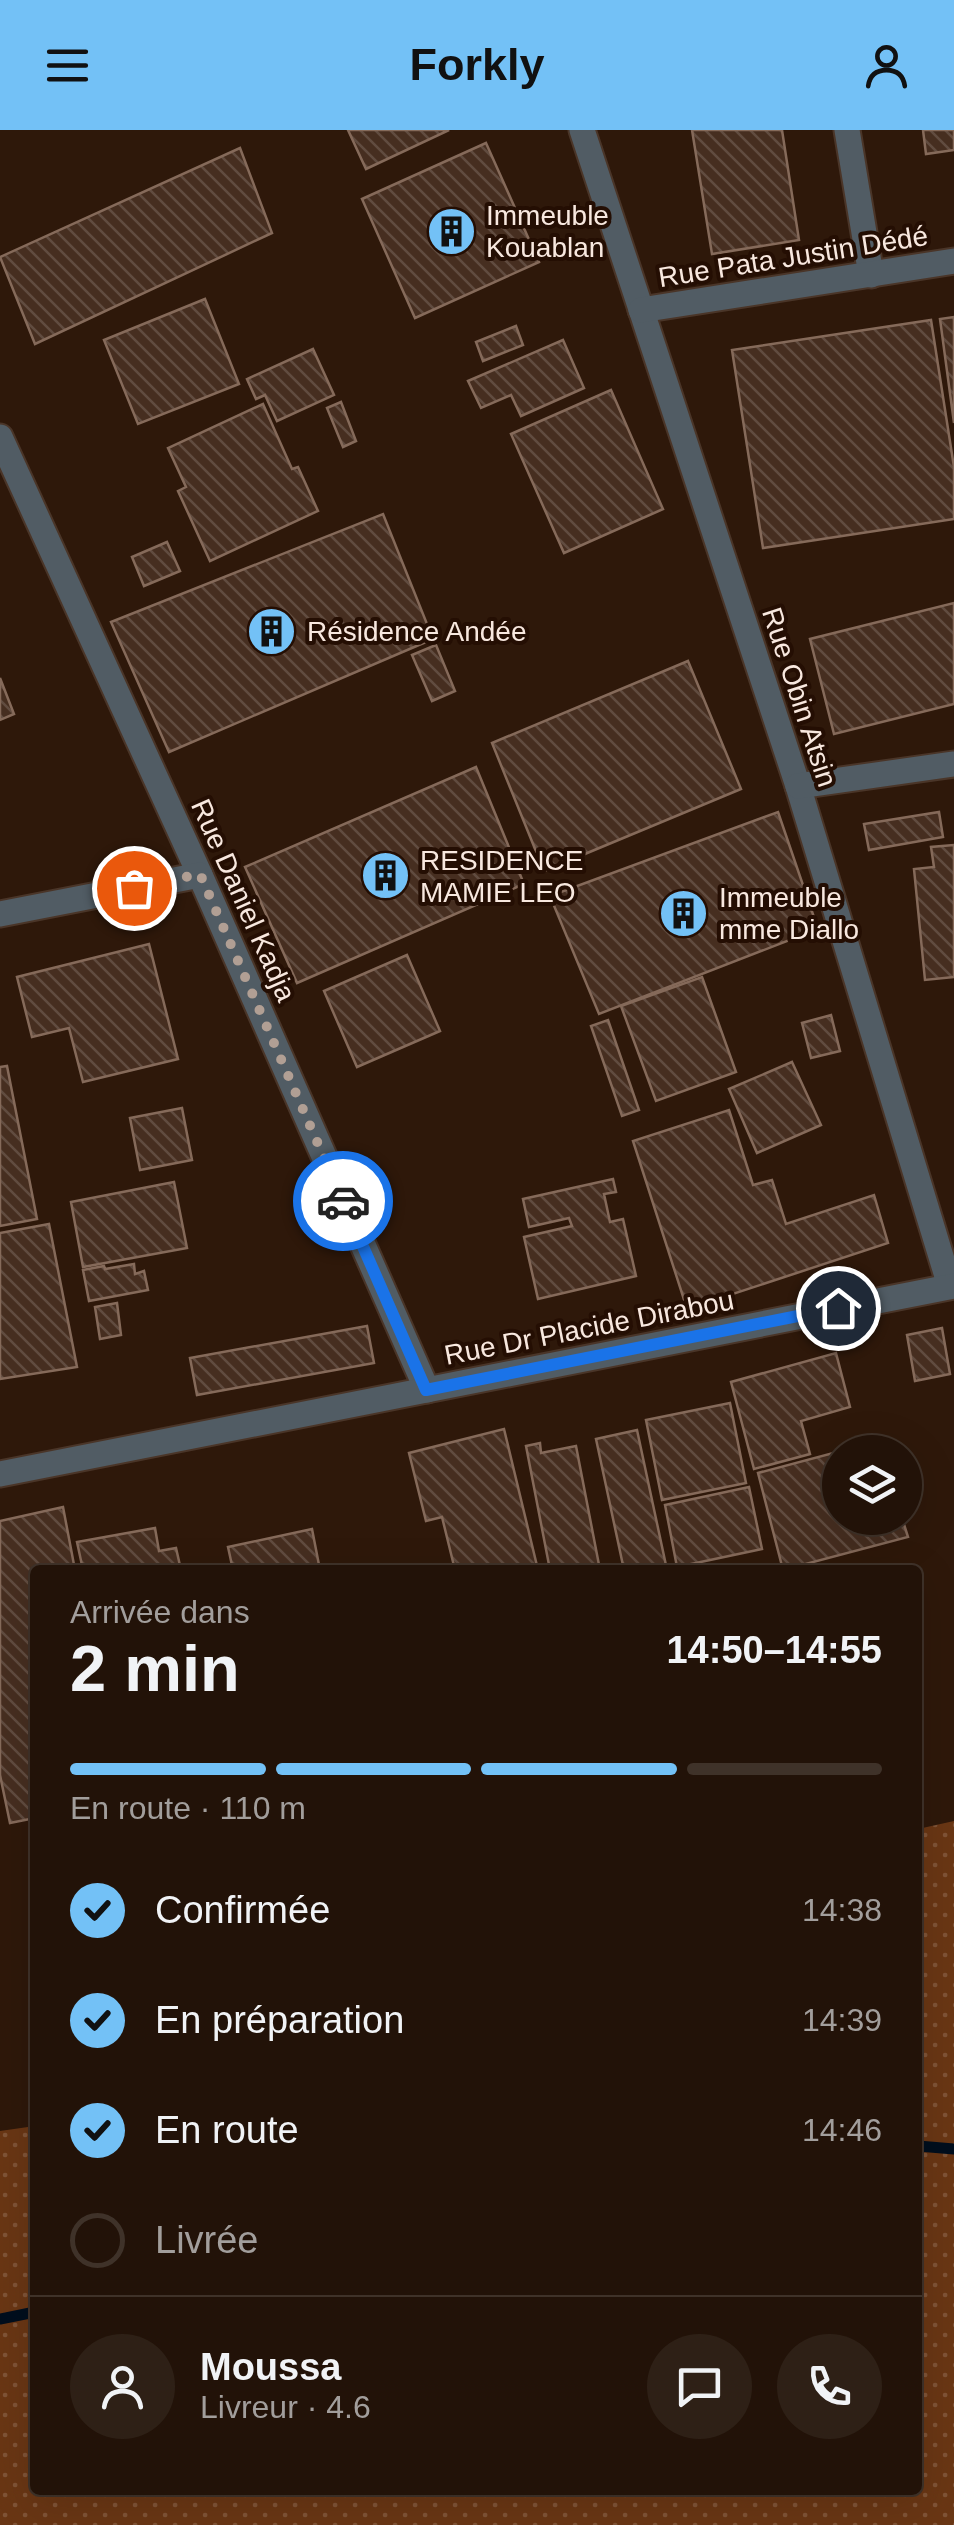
<!DOCTYPE html>
<html lang="fr">
<head>
<meta charset="utf-8">
<style>
  :root { --surface:#221208; --page:#2e2016; --text:#f1f3f6; --muted:#a29e9c; --line:#3f3229; --accent:#73c1f6 }
  body { margin:0; font-family:Helvetica,sans-serif; background:var(--page); color:var(--text); height:100vh; display:flex; flex-direction:column; font-size:38px; white-space:nowrap }
  * { box-sizing:border-box; margin:0 }
  p { font-size:32px; color:var(--muted) }
  .icon { flex:none; width:55px; height:55px; fill:none; stroke:currentColor; stroke-width:2; stroke-linecap:round; stroke-linejoin:round }
  .map { position:relative; flex:1; overflow:hidden }
  .sheet { position:absolute; left:30px; top:1435px; width:892px; height:930px; display:flex; flex-direction:column; background:var(--surface); border-radius:10px; box-shadow:0 10px 40px #0002,0 0 0 2px var(--line) }
  .sheet>* { flex:none }
  .buttons { position:absolute; left:822px; top:1305px; display:grid; gap:20px }
  .buttons a { display:grid; place-items:center; width:100px; height:100px; border-radius:50%; background:var(--surface); box-shadow:0 10px 40px #0002,0 0 0 2px var(--line); font-size:50px }
  .pin { position:absolute; display:grid; place-items:center; width:85px; height:85px; color:#fff; margin:-42px; border:5px solid #fff; border-radius:50%; box-shadow:0 2px 10px #0007 }
  .courier { position:absolute; display:grid; place-items:center; width:100px; height:100px; margin:-50px; border:8px solid #1a73e8; border-radius:50%; background:#fff; color:#222; box-shadow:0 2px 12px #0007 }
  .overview em { font-style:normal; font-weight:800 }
  .overview div { display:flex; flex-direction:column-reverse }
  .overview { display:flex; align-items:center; justify-content:space-between; height:170px; padding:0 40px }
  h1 { font-size:65px; font-weight:800; line-height:75px }
  .bar { display:grid; grid-template-columns:repeat(4,1fr); gap:15px 10px; align-content:center; height:120px; padding:0 40px }
  .bar i { height:12px; border-radius:8px; background:var(--line) }
  .bar .on { background:var(--accent) }
  .bar p { grid-column:span 4 }
  .line { display:flex; align-items:center; gap:25px; padding:0 40px; border-top:2px solid var(--line) }
  .line div { flex:1 }
  .round { display:grid; place-items:center; flex:none; width:105px; height:105px; border-radius:52px; background:var(--page) }
  ol { padding:0 40px; list-style:none }
  li { display:flex; align-items:center; gap:30px; height:110px }
  li p { margin-inline-start:auto }
  li .icon { padding:10px; border-radius:50%; background:var(--accent); color:#111; stroke-width:4 }
  li:last-child { color:var(--muted) }
  li i { width:55px; height:55px; border:5px solid var(--line); border-radius:50% }
  header { display:flex; justify-content:space-between; align-items:center; height:130px; padding:0 40px; background:var(--accent); color:#111; font-size:45px; font-weight:800 }
  .map>svg:first-child { display:block }
  .grass { fill:url(#grass-dots) }
  .lines { fill:none; stroke-linecap:round; stroke-linejoin:round }
  .stream { stroke:#000e1d; stroke-width:11 }
  .building { fill:url(#building-back-hatch); stroke:#856a5a; stroke-width:2.5 }
  .minor-casing { stroke:#4a3528; stroke-width:29 }
  .minor { stroke:#515c64; stroke-width:25 }
  .done { stroke:#b19f94; stroke-width:10; stroke-dasharray:0 18 }
  .route { stroke:#1a73e8; stroke-width:12 }
  .labels { text-anchor:middle; stroke-width:8; stroke-linejoin:round; paint-order:stroke }
  .poi-label { font-size:28px; fill:#f8e8df; stroke:#240e03; text-anchor:start }
  .street-label { font-size:28px; fill:#f8e8df; stroke:#240e03 }
</style>
</head>
<body>
<header><svg class="icon" aria-label="menu" viewBox="0 0 24 24"><path d="M4 6h16M4 12h16M4 18h16"/></svg>Forkly<svg class="icon" aria-label="person" viewBox="0 0 24 24"><circle cx="12" cy="8" r="4"/><path d="M4 21q1-7 8-7t8 7"/></svg></header>
<div class="map">
<svg width="954" height="2395" viewBox="0 0 954 2395">
  <defs>
    <pattern id="grass-dots" width="8" height="8" patternUnits="userSpaceOnUse" patternTransform="scale(2.5)"><rect width="8" height="8" fill="#693614"/><path d="M2 2h.1M6 6h.1" fill="none" stroke="#7f5336" stroke-width="1.8" stroke-linecap="round"/></pattern>
    <pattern id="building-back-hatch" width="6" height="6" patternUnits="userSpaceOnUse" patternTransform="scale(2.5)"><rect width="6" height="6" fill="#462e20"/><path d="M-1 5l2 2M0 0l6 6M5-1l2 2" fill="none" stroke="#614c40"/></pattern>
  </defs>
  <rect width="100%" height="100%" fill="#2e180a"/>
  <path class="grass" d="M954 1691V2395H0V2001L35 1996V2360H918V1699Z"/>
  <g class="lines">
    <g class="stream">
      <path d="M918 2016 954 2019"/>
      <path d="M0 2189 35 2182"/>
    </g>
  </g>
  <g class="building">
    <path d="M348 0H449L366 39Z"/>
    <path d="M692 0H782L799 110 712 124Z"/>
    <path d="M923 0H954V20L926 24Z"/>
    <path d="M486 13 539 132 415 188 362 69Z"/>
    <path d="M240 18 272 103 35 214 0 127Z"/>
    <path d="M205 169 239 254 138 294 104 210Z"/>
    <path d="M954 187V293L940 189Z"/>
    <path d="M931 190 954 337V389L763 418 732 220Z"/>
    <path d="M516 196 523 215 483 231 476 212Z"/>
    <path d="M563 210 584 258 521 286 511 265 481 278 468 251Z"/>
    <path d="M313 219 334 265 277 291 265 265 256 269 247 249Z"/>
    <path d="M611 260 663 379 564 423 511 304Z"/>
    <path d="M341 272 356 311 343 317 327 278Z"/>
    <path d="M263 274 292 339 298 337 318 381 210 431 178 361 186 357 168 318Z"/>
    <path d="M383 384 433 509 169 622 111 492Z"/>
    <path d="M167 412 180 441 144 456 132 427Z"/>
    <path d="M954 473V574L834 604 810 509Z"/>
    <path d="M436 515 455 561 432 571 412 525Z"/>
    <path d="M688 531 741 659 544 741 492 613Z"/>
    <path d="M0 548 14 584 0 590Z"/>
    <path d="M476 637 524 754 297 853 245 737Z"/>
    <path d="M778 682 818 799 599 884 550 766Z"/>
    <path d="M939 682 943 707 869 720 864 694Z"/>
    <path d="M954 715V847L925 850 914 739 934 737 931 717Z"/>
    <path d="M149 814 178 929 83 952 69 898 32 907 17 847Z"/>
    <path d="M407 825 440 901 357 937 324 861Z"/>
    <path d="M702 847 736 942 656 971 621 876Z"/>
    <path d="M831 885 840 921 811 928 802 893Z"/>
    <path d="M608 890 639 980 622 986 591 896Z"/>
    <path d="M792 932 821 995 757 1023 729 959Z"/>
    <path d="M7 936 37 1089 0 1096V937Z"/>
    <path d="M182 978 192 1030 140 1040 130 988Z"/>
    <path d="M729 980 753 1055 772 1050 786 1094 874 1065 888 1113 687 1179 633 1011Z"/>
    <path d="M613 1049 616 1062 604 1064 610 1092 623 1089 636 1146 538 1169 524 1107 572 1096 569 1088 529 1097 523 1069Z"/>
    <path d="M174 1052 187 1118 83 1137 71 1072Z"/>
    <path d="M49 1094 77 1237 0 1249V1103Z"/>
    <path d="M134 1134 135 1144 144 1141 148 1160 89 1171 83 1140 104 1136 105 1139Z"/>
    <path d="M117 1173 121 1205 100 1209 95 1177Z"/>
    <path d="M367 1196 374 1233 197 1265 190 1228Z"/>
    <path d="M942 1198 950 1244 915 1251 907 1205Z"/>
    <path d="M836 1223 850 1277 801 1291 810 1324 754 1339 731 1252Z"/>
    <path d="M730 1273 746 1353 662 1370 646 1290Z"/>
    <path d="M504 1299 538 1440H455L442 1387 426 1391 409 1323Z"/>
    <path d="M637 1300 667 1440H624L596 1309Z"/>
    <path d="M882 1310 885 1322H840V1388H902L908 1407 783 1440 758 1343Z"/>
    <path d="M540 1313 541 1323 576 1316 600 1440H550L526 1316Z"/>
    <path d="M749 1357 762 1419 677 1437 665 1375Z"/>
    <path d="M63 1377 75 1440H35V1688L10 1693 0 1645V1391Z"/>
    <path d="M155 1398 159 1421 176 1418 181 1440H83L77 1412Z"/>
    <path d="M312 1399 320 1440H233L228 1417Z"/>
  </g>
  <g class="lines">
    <defs>
      <g id="minor">
        <path d="M582 0 798 656 950 1156"/>
        <path d="M847 0 871 145"/>
        <path d="M641 180 954 131"/>
        <path d="M0 307 200 745 427 1260"/>
        <path d="M798 656 954 634"/>
        <path d="M0 784 200 745"/>
        <path d="M0 1344 954 1156"/>
      </g>
    </defs>
    <use href="#minor" class="minor-casing"/>
    <use href="#minor" class="minor"/>
  </g>
  <g class="lines">
    <path class="done" d="M134 758 200 744 343 1071"/>
    <path class="route" d="M343 1071 426 1260 838 1178"/>
  </g>
  <defs>
    <symbol id="building-disc" viewBox="-11 -11 22 22"><circle r="9.5" fill="#73c1f6" stroke="#240e03"/><path d="M-4-6H4V6H1V3H-1V6H-4ZM-2.5-4.3h1.7v1.8h-1.7ZM.8-4.3h1.7v1.8H.8ZM-2.5-1h1.7V.8h-1.7ZM.8-1h1.7V.8H.8Z" fill="#111"/></symbol>
  </defs>
  <g fill-rule="evenodd">
    <use href="#building-disc" x="424" y="74" width="55" height="55"/>
    <use href="#building-disc" x="244" y="474" width="55" height="55"/>
    <use href="#building-disc" x="358" y="718" width="55" height="55"/>
    <use href="#building-disc" x="656" y="756" width="55" height="55"/>
  </g>
  <g class="labels">
    <g class="poi-label">
      <text x="486" y="95">Immeuble<tspan x="486" dy="32">Kouablan</tspan></text>
      <text x="307" y="511">Résidence Andée</text>
      <text x="420" y="740">RESIDENCE<tspan x="420" dy="32">MAMIE LEO</tspan></text>
      <text x="719" y="777">Immeuble<tspan x="719" dy="32">mme Diallo</tspan></text>
    </g>
    <g class="street-label">
      <text transform="translate(793 126) rotate(-9)" y="10">Rue Pata Justin Dédé</text>
      <text transform="translate(800 567) rotate(72)" y="10">Rue Obin Atsin</text>
      <text transform="translate(244 770) rotate(66)" y="10">Rue Daniel Kadja</text>
      <text transform="translate(589 1197) rotate(-11)" y="10">Rue Dr Placide Dirabou</text>
    </g>
  </g>
</svg>
<div class="buttons">
<a><svg class="icon" aria-label="layers" viewBox="0 0 24 24"><path d="M12 4l9 5-9 5-9-5zM3 14l9 5 9-5"/></svg></a>
</div>
<div class="pin" style="left:134px;top:758px;background:#ea580c"><svg class="icon" aria-label="bag" viewBox="0 0 24 24"><path d="M5 8h14l-1 12H6zM9 8a3 3 0 0 1 6 0"/></svg></div>
<div class="pin" style="left:838px;top:1178px;background:#1f2937"><svg class="icon" aria-label="home" viewBox="0 0 24 24"><path d="M3 11l9-7 9 7M6 9v11h12V9"/></svg></div>
<div class="courier" style="left:343px;top:1071px"><svg class="icon" aria-label="car" viewBox="0 0 24 24"><path d="M5 17H2v-5l4-1 3-4h7l3 4 3 1v5h-3M9 17h6M6 11h13"/><circle cx="7" cy="17" r="2"/><circle cx="17" cy="17" r="2"/></svg></div>
<section class="sheet">
<div class="overview"><div><h1>2 min</h1><p>Arrivée dans</p></div><em>14:50–14:55</em></div>
<div class="bar"><i class="on"></i><i class="on"></i><i class="on"></i><i></i><p>En route · 110 m</p></div>
<ol>
<li><svg class="icon" aria-label="check" viewBox="0 0 24 24"><path d="M5 12l5 5 9-10"/></svg>Confirmée<p>14:38</p></li>
<li><svg class="icon" aria-label="check" viewBox="0 0 24 24"><path d="M5 12l5 5 9-10"/></svg>En préparation<p>14:39</p></li>
<li><svg class="icon" aria-label="check" viewBox="0 0 24 24"><path d="M5 12l5 5 9-10"/></svg>En route<p>14:46</p></li>
<li><i></i>Livrée</li>
</ol>
<div class="line" style="height:180px"><a class="round"><svg class="icon" aria-label="person" viewBox="0 0 24 24"><circle cx="12" cy="8" r="4"/><path d="M4 21q1-7 8-7t8 7"/></svg></a><div><b>Moussa</b><p>Livreur · 4.6</p></div><a class="round"><svg class="icon" aria-label="chat" viewBox="0 0 24 24"><path d="M4 5h16v11H9l-5 4z"/></svg></a><a class="round"><svg class="icon" aria-label="phone" viewBox="0 0 24 24"><path d="M5 4h4l2 5-3 2q2 4 5 5l2-3 5 2v4C11 20 4 13 5 4z"/></svg></a></div>
</section>
</div>
</body>
</html>
